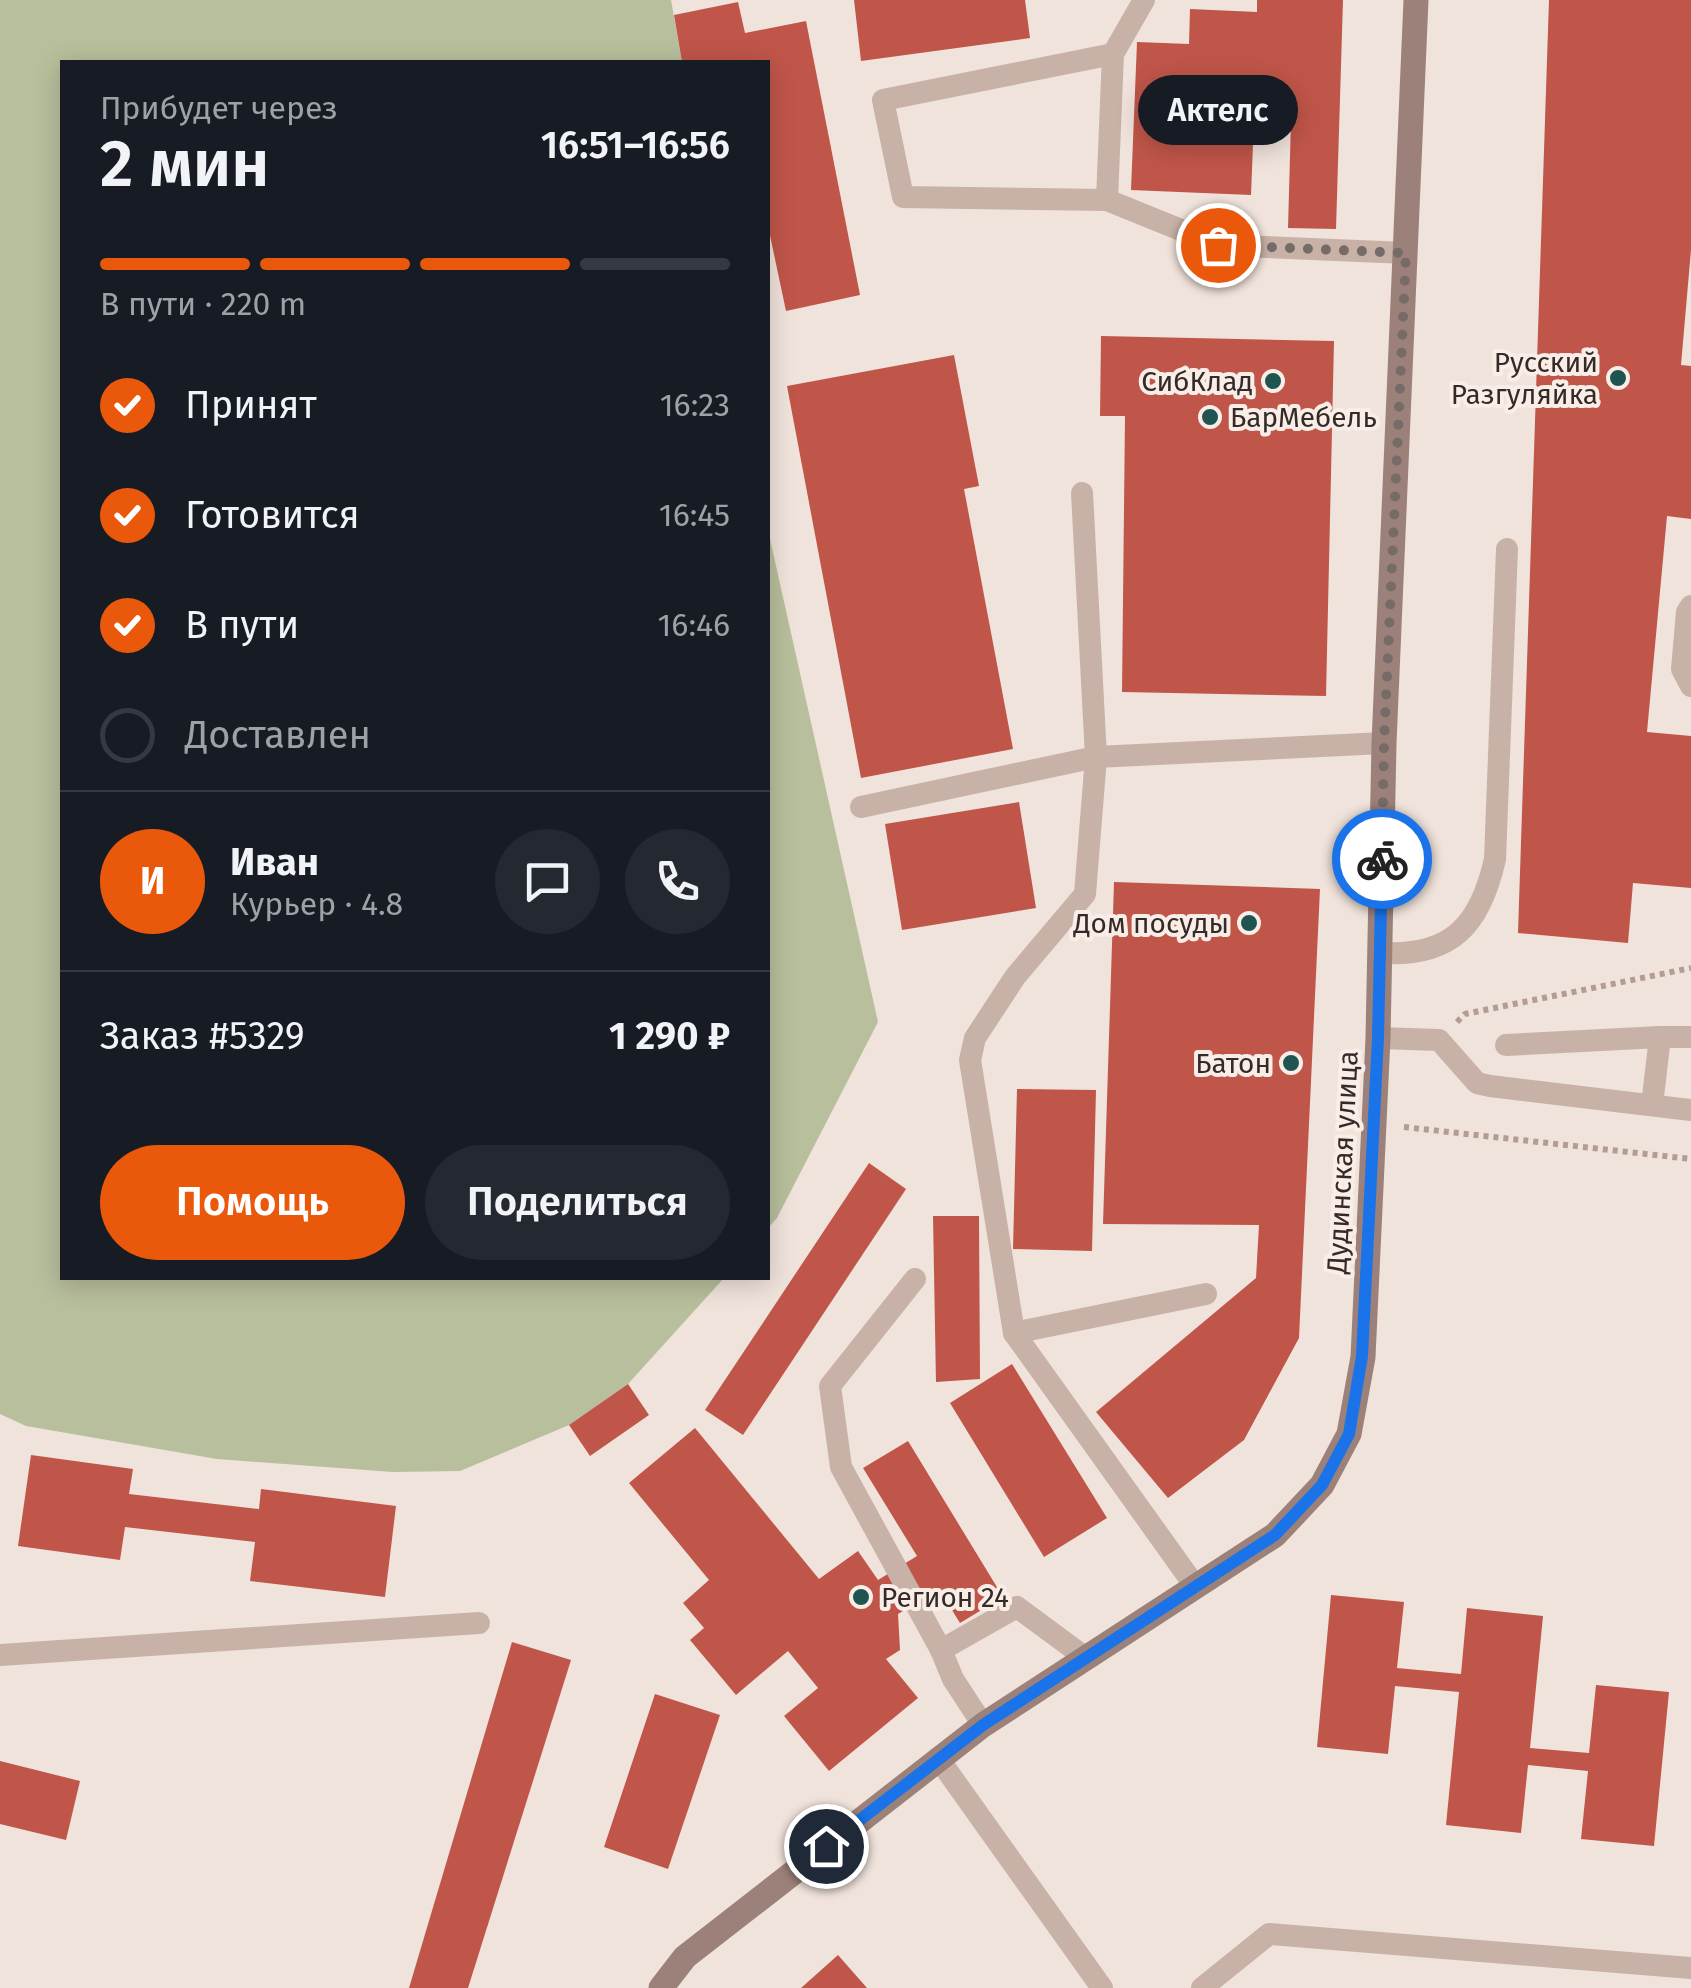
<!DOCTYPE html>
<html lang="ru">
<head>
<meta charset="utf-8">
<style>
  :root { --surface:#171b24; --page:#242831; --text:#f1f3f6; --muted:#9ea1a6; --line:#363941; --accent:#ea580c }
  body { margin:0; font-family:"Fira Sans",sans-serif; background:var(--page); color:var(--text); height:100vh; display:flex; flex-direction:column; font-size:38px; white-space:nowrap }
  * { box-sizing:border-box; margin:0 }
  p { font-size:32px; color:var(--muted) }
  .icon { flex:none; width:55px; height:55px; fill:none; stroke:currentColor; stroke-width:2; stroke-linecap:round; stroke-linejoin:round }
  .map { position:relative; flex:1; overflow:hidden }
  .sheet { position:absolute; left:60px; top:60px; width:710px; height:1220px; display:flex; flex-direction:column; background:var(--surface); border-radius:0px; box-shadow:0 5px 25px #0003 }
  .sheet>* { flex:none }
  .pin { position:absolute; display:grid; place-items:center; width:85px; height:85px; color:#fff; margin:-42px; border:5px solid #fff; border-radius:50%; box-shadow:0 2px 10px #0007 }
  .courier { position:absolute; display:grid; place-items:center; width:100px; height:100px; margin:-50px; border:8px solid #1a73e8; border-radius:50%; background:#fff; color:#222; box-shadow:0 2px 12px #0007 }
  .bubble { position:absolute; height:70px; border-radius:35px; background:var(--surface); box-shadow:0 5px 25px #0003; font-size:32px; font-weight:600; line-height:70px; text-align:center }
  .overview em { font-style:normal; font-weight:600 }
  .overview div { display:flex; flex-direction:column-reverse }
  .overview { display:flex; align-items:center; justify-content:space-between; height:170px; padding:0 40px }
  h1 { font-size:65px; font-weight:600; line-height:75px }
  .bar { display:grid; grid-template-columns:repeat(4,1fr); gap:15px 10px; align-content:center; height:120px; padding:0 40px }
  .bar i { height:12px; border-radius:8px; background:var(--line) }
  .bar .selected { background:var(--accent) }
  .bar p { grid-column:span 4 }
  .line { display:flex; align-items:center; gap:25px; padding:0 40px; border-top:2px solid var(--line) }
  .line div { flex:1 }
  .round { display:grid; place-items:center; flex:none; width:105px; height:105px; border-radius:52px; background:var(--page) }
  ol { padding:0 40px; list-style:none }
  li { display:flex; align-items:center; gap:30px; height:110px }
  li p { margin-inline-start:auto }
  li .icon { padding:10px; border-radius:50%; background:var(--accent); color:#fff; stroke-width:4 }
  li:last-child { color:var(--muted) }
  li i { width:55px; height:55px; border:5px solid var(--line); border-radius:50% }
  .button { display:flex; gap:20px; margin-top:auto; padding:20px 40px }
  .button a { flex:1; height:115px; border-radius:60px; background:var(--accent); color:#fff; font-size:40px; font-weight:600; line-height:115px; text-align:center }
  .button a+a { background:var(--page); color:var(--text) }
  .map>svg:first-child { display:block }
  .pitch { fill:#b8bf9c }
  .building { fill:#c05649 }
  .lines { fill:none; stroke-linecap:round; stroke-linejoin:round }
  .path { stroke:#b39c92; stroke-width:6; stroke-dasharray:5 5; stroke-linecap:butt }
  .lane { stroke:#c8b2a7; stroke-width:22 }
  .secondary { stroke:#9b8179; stroke-width:25 }
  .done { stroke:#766b66; stroke-width:10; stroke-dasharray:0 18 }
  .route { stroke:#1a73e8; stroke-width:12 }
  .poi-dot { fill:#1f5450; stroke:#f8eee7; stroke-width:4 }
  .labels { text-anchor:middle; stroke-width:8; stroke-linejoin:round; paint-order:stroke }
  .poi-label { font-size:28px; fill:#352a27; stroke:#f8eee7; text-anchor:end }
  .street-label { font-size:28px; fill:#352a27; stroke:#f8eee7 }
</style>
</head>
<body>
<div class="map">
<svg width="1691" height="1988" viewBox="0 0 1691 1988">
  <rect width="100%" height="100%" fill="#f0e3db"/>
  <g class="pitch">
    <path d="M0 0H671L682 62H62V1278H724L628 1384 569 1425 460 1471 393 1472 217 1459 26 1426 0 1414Z"/>
    <path d="M768 530 878 1022 777 1218 768 1228Z"/>
  </g>
  <g class="building">
    <path d="M854 0H1025L1030 38 861 61Z"/>
    <path d="M1257 0H1343L1336 229 1288 228 1291 121 1254 119 1251 195 1131 190 1137 42 1189 44 1190 9 1257 12Z"/>
    <path d="M1549 0H1691V250L1681 365 1691 366V519L1667 516 1647 732 1691 736V888L1633 883 1628 943 1518 933Z"/>
    <path d="M738 2 745 33 806 21 860 295 786 311 768 226V62H682L674 15Z"/>
    <path d="M1101 336 1334 341 1326 696 1122 692 1125 416H1100Z"/>
    <path d="M954 355 979 486 964 489 1013 749 861 778 787 386Z"/>
    <path d="M1019 802 1036 908 902 930 885 824Z"/>
    <path d="M1114 882 1320 889 1299 1338 1244 1440 1168 1498 1096 1412 1256 1278 1259 1225 1103 1224Z"/>
    <path d="M1017 1089 1096 1090 1092 1251 1013 1249Z"/>
    <path d="M869 1163 906 1189 743 1435 705 1410Z"/>
    <path d="M933 1216H979L980 1379 936 1382Z"/>
    <path d="M1012 1364 1107 1518 1044 1557 950 1403Z"/>
    <path d="M628 1384 649 1415 590 1456 569 1425Z"/>
    <path d="M695 1428 819 1579 858 1551 878 1580 917 1556 863 1468 908 1441 1003 1597 960 1623 939 1589 898 1614 900 1650 886 1659 918 1698 829 1771 784 1716 818 1688 788 1651 736 1695 690 1640 704 1628 683 1603 709 1580 629 1483Z"/>
    <path d="M31 1455 133 1469 129 1494 259 1509 261 1489 396 1506 385 1597 250 1581 255 1542 125 1527 120 1560 18 1546Z"/>
    <path d="M1331 1595 1404 1602 1397 1668 1461 1674 1467 1608 1543 1616 1530 1748 1589 1753 1596 1685 1669 1692 1654 1846 1581 1839 1588 1771 1528 1765 1521 1833 1446 1825 1459 1692 1395 1686 1388 1754 1317 1747Z"/>
    <path d="M512 1642 571 1660 468 1988H409Z"/>
    <path d="M655 1694 720 1715 668 1869 604 1847Z"/>
    <path d="M0 1761 80 1781 66 1840 0 1824Z"/>
    <path d="M838 1955 867 1988H801Z"/>
  </g>
  <g class="lines">
    <g class="path">
      <path d="M1457 1022 1465 1014 1691 968"/>
      <path d="M1404 1127 1691 1159"/>
    </g>
    <g class="lane">
      <path d="M1144 0 1113 54 1107 200 1218 245 1406 253"/>
      <path d="M1107 200 903 197 883 100 1113 54"/>
      <path d="M1082 493 1096 757 1085 894 1015 977 975 1038 970 1060 1014 1333 1195 1586"/>
      <path d="M1691 606 1687 612 1682 669 1691 686"/>
      <path d="M861 807 1096 757 1384 743"/>
      <path d="M1381 953C1451 957 1480 926 1495 859L1507 549"/>
      <path d="M1378 1038 1439 1040 1477 1083 1490 1086 1691 1110"/>
      <path d="M1506 1045 1660 1037"/>
      <path d="M1652 1105 1660 1037H1691"/>
      <path d="M915 1279 830 1386 841 1467 941 1650 953 1679 983 1725"/>
      <path d="M1014 1333 1206 1294"/>
      <path d="M941 1650 1017 1607 1086 1658"/>
      <path d="M0 1655 479 1623"/>
      <path d="M938 1758 1102 1988"/>
      <path d="M1202 1988 1269 1934 1691 1968"/>
    </g>
    <path class="secondary" d="M661 1988 685 1957 983 1725 1275 1535 1322 1485 1349 1434 1363 1357 1378 1038 1384 743 1416 0"/>
  </g>
  <g class="lines">
    <path class="done" d="M1218 245 1406 253 1384 743 1382 859"/>
    <path class="route" d="M826 1846 983 1725 1275 1535 1322 1485 1349 1434 1362 1356 1378 1038 1382 859"/>
  </g>
  <g class="poi-dot">
    <circle cx="1618" cy="378" r="10"/>
    <circle cx="1273" cy="381" r="10"/>
    <circle cx="1210" cy="417" r="10"/>
    <circle cx="1249" cy="923" r="10"/>
    <circle cx="1291" cy="1063" r="10"/>
    <circle cx="861" cy="1597" r="10"/>
  </g>
  <g class="labels">
    <g class="poi-label">
      <text x="1598" y="372">Русский<tspan x="1598" dy="32">Разгуляйка</tspan></text>
      <text x="1253" y="391">СибКлад</text>
      <text x="1230" y="427" text-anchor="start">БарМебель</text>
      <text x="1229" y="933">Дом посуды</text>
      <text x="1271" y="1073">Батон</text>
      <text x="881" y="1607" text-anchor="start">Регион 24</text>
    </g>
    <g class="street-label">
      <text transform="translate(1342 1162) rotate(-87)" y="10">Дудинская улица</text>
    </g>
  </g>
</svg>
<div class="pin" style="left:1218px;top:245px;background:#ea580c"><svg class="icon" aria-label="bag" viewBox="0 0 24 24"><path d="M5 8h14l-1 12H6zM9 8a3 3 0 0 1 6 0"/></svg></div>
<div class="pin" style="left:826px;top:1846px;background:#1f2937"><svg class="icon" aria-label="home" viewBox="0 0 24 24"><path d="M3 11l9-7 9 7M6 9v11h12V9"/></svg></div>
<div class="courier" style="left:1382px;top:859px"><svg class="icon" aria-label="bike" viewBox="0 0 24 24"><circle cx="6" cy="16" r="4"/><circle cx="18" cy="16" r="4"/><path d="M6 16l4-8h5l3 8M10 8l3 8H6M13 5h3"/></svg></div>
<div class="bubble" style="left:1138px;top:75px;width:160px">Актелс</div>
<section class="sheet">
<div class="overview"><div><h1>2 мин</h1><p>Прибудет через</p></div><em>16:51–16:56</em></div>
<div class="bar"><i class="selected"></i><i class="selected"></i><i class="selected"></i><i></i><p>В пути · 220 m</p></div>
<ol>
<li><svg class="icon" aria-label="check" viewBox="0 0 24 24"><path d="M5 12l5 5 9-10"/></svg>Принят<p>16:23</p></li>
<li><svg class="icon" aria-label="check" viewBox="0 0 24 24"><path d="M5 12l5 5 9-10"/></svg>Готовится<p>16:45</p></li>
<li><svg class="icon" aria-label="check" viewBox="0 0 24 24"><path d="M5 12l5 5 9-10"/></svg>В пути<p>16:46</p></li>
<li><i></i>Доставлен</li>
</ol>
<div class="line" style="height:180px"><b class="round" style="background:var(--accent);color:#fff">И</b><div><b>Иван</b><p>Курьер · 4.8</p></div><a class="round"><svg class="icon" aria-label="chat" viewBox="0 0 24 24"><path d="M4 5h16v11H9l-5 4z"/></svg></a><a class="round"><svg class="icon" aria-label="phone" viewBox="0 0 24 24"><path d="M5 4h4l2 5-3 2q2 4 5 5l2-3 5 2v4C11 20 4 13 5 4z"/></svg></a></div>
<div class="line" style="height:130px"><div>Заказ #5329</div><b>1 290 ₽</b></div>
<div class="button"><a>Помощь</a><a>Поделиться</a></div>
</section>
</div>
</body>
</html>
